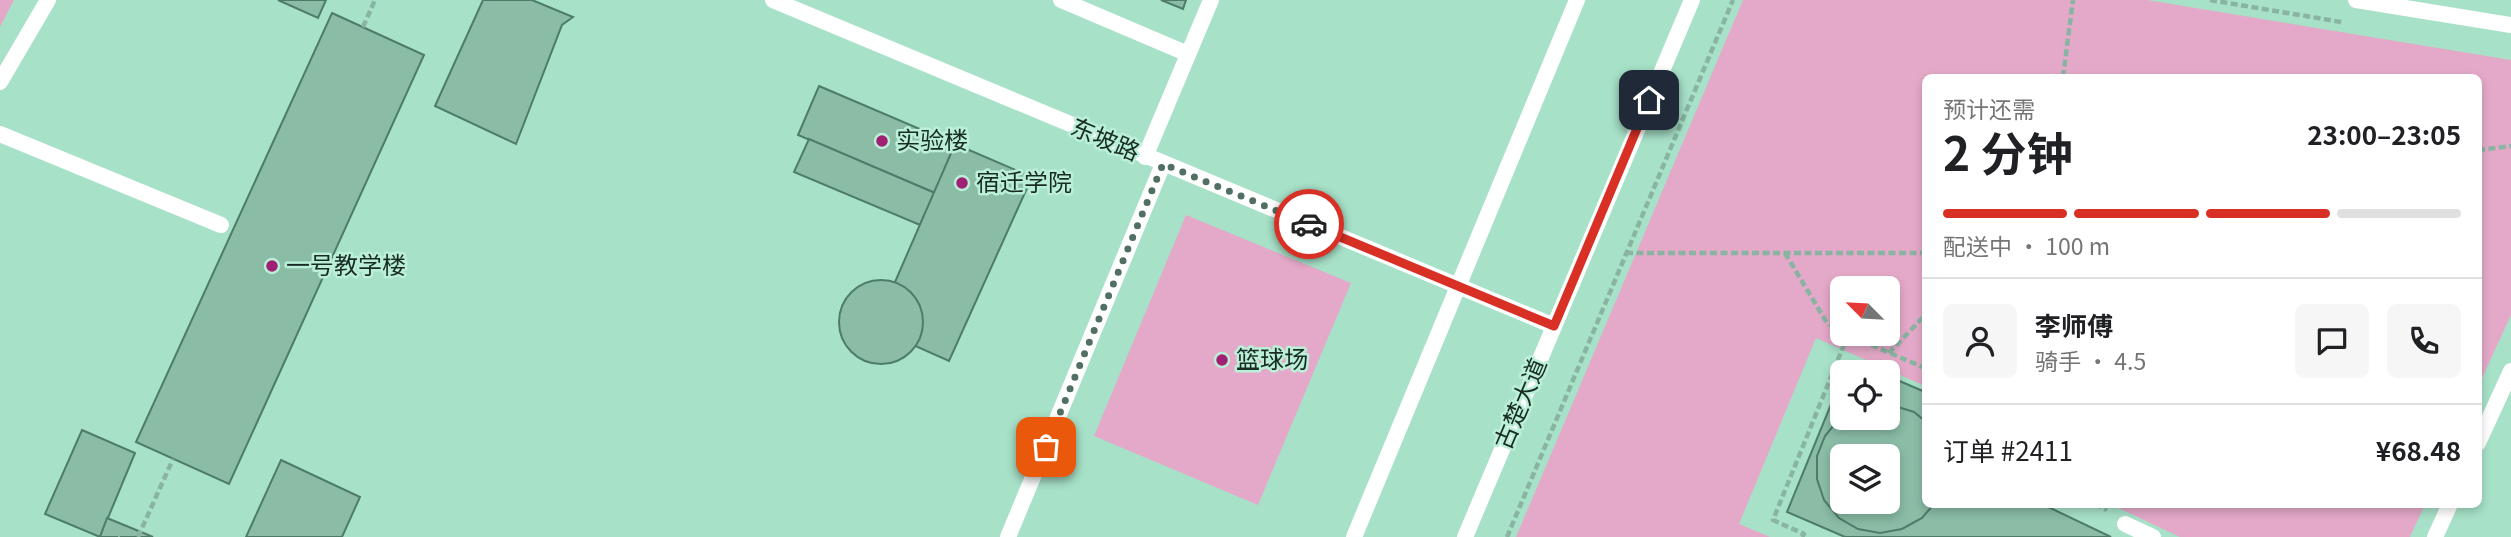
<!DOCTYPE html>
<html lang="zh">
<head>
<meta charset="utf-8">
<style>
  :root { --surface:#fff; --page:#f6f6f6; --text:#202124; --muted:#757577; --line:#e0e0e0; --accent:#d93025 }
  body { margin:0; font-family:Georgia,"Noto Sans SC",serif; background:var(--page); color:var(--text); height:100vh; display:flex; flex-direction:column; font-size:26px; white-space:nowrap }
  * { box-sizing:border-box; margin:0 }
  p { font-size:23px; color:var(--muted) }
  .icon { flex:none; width:38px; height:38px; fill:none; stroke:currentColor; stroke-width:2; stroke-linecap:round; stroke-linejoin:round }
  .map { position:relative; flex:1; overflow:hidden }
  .details { position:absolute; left:1922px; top:74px; width:560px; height:434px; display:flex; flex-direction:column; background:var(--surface); border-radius:10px; box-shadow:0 4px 10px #0003 }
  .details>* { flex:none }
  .needle { width:46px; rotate:294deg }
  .buttons { position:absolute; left:1830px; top:276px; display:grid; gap:14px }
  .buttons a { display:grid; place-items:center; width:70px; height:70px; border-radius:10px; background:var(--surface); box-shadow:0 4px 10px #0003; font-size:35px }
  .pin { position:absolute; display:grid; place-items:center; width:60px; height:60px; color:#fff; margin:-30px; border-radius:14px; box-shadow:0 4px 10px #0006 }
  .courier { position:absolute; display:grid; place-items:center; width:70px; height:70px; margin:-35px; border:5px solid #d93025; border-radius:50%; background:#fff; color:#222; box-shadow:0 2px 9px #0007 }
  .headline em { font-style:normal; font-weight:700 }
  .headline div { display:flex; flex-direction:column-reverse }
  .headline { display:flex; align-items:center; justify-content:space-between; height:119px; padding:0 21px }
  h1 { font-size:46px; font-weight:700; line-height:52px }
  .bar { display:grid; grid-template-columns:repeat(4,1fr); gap:10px 7px; align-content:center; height:84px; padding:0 21px }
  .bar i { height:9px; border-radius:5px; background:var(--line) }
  .bar .on { background:var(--accent) }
  .bar p { grid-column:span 4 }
  .line { display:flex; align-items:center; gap:18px; padding:0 21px; border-top:2px solid var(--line) }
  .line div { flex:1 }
  .round { display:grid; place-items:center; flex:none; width:74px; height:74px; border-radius:10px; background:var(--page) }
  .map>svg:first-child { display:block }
  .built { fill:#a7e1c8; fill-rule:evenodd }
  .green { fill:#e4a9c8; fill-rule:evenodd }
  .building { fill:#8abca6; stroke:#4d7d69; stroke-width:2; fill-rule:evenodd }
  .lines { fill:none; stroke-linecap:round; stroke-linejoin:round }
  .path { stroke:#89b4a1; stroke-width:4.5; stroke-dasharray:7 3.5; stroke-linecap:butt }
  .service { stroke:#fff; stroke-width:16 }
  .done { stroke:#517063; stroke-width:7; stroke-dasharray:0 12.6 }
  .route { stroke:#d93025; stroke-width:9 }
  .poi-dot { fill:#a02174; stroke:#bbefd8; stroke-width:2.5 }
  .labels { text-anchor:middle; stroke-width:5; stroke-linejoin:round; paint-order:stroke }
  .street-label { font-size:24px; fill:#182c24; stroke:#bbefd8 }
  .poi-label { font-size:24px; fill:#182c24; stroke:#bbefd8; text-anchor:start }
</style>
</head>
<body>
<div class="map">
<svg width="2511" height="537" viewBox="0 0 2511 537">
  <rect width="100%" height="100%" fill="#bbefd8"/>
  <path class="built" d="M0 0H2511V537H0ZM1925 77H2478V504H1925ZM1843 289H1888V334H1843ZM1843 373H1888V418H1843ZM1843 457H1888V502H1843Z"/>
  <g class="green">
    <path d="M0 0H14L0 27Z"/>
    <path d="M1743 0H2147L2511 60V315L2478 387V77H1925V386L1816 338 1739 524 1770 537H1516ZM1843 289H1888V334H1843Z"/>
    <path d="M1186 215 1351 283 1258 505 1094 436Z"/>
    <path d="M2110 504H2425L2410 537H2180Z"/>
  </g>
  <g class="building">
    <path d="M278 0H326L318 18Z"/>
    <path d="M483 0H532L573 17 562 25 516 144 435 106Z"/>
    <path d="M1161 0H1186L1183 9Z"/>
    <path d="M332 13 424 55 229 484 136 442Z"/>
    <path d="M819 86 955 144 935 193 798 135Z"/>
    <path d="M809 139 935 193 920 225 794 172Z"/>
    <path d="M955 144 1032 177 949 361 875 328Z"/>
    <circle cx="881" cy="322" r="42"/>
    <path d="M1888 376 1925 392V504H2042L2111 537H1845L1787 512 1841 380 1843 418H1888ZM1843 457H1888V502H1843Z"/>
    <path d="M1888 404 1914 412 1925 421V504H1934L1922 518 1902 529 1880 533 1858 529 1839 518 1824 500 1817 479V456L1825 436 1838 420 1843 416 1888 418ZM1843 457H1888V502H1843Z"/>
    <path d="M82 430 135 453 100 537 45 514Z"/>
    <path d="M281 460 360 497 342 537H246Z"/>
    <path d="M107 518 141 532 153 537H100Z"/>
  </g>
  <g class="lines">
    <g class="path">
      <path d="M2210 0 2341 22"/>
      <path d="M363 27 375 0"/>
      <path d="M2063 77 2073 0"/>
      <path d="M2478 150 2511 146"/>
      <path d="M1626 253H1925"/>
      <path d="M1785 253 1827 323 1843 332"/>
      <path d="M1889 353 1925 315"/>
      <path d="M2095 504 2107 510"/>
      <path d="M118 537H120"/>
      <path d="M138 537 173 459"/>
      <path d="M1507 537 1733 0"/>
      <path d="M1802 537 1804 534 1773 520 1848 335 1925 368"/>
    </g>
    <g class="service">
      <path d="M773 0 1554 326"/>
      <path d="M1061 0 1188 54"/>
      <path d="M2356 0 2511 25"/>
      <path d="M0 82 48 0"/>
      <path d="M0 134 221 225"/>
      <path d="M1145 157 1211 0"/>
      <path d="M2478 443 2511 371"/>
      <path d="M2125 524 2153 537"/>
      <path d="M1008 537 1163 164"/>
      <path d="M1354 537 1577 0"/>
      <path d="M1465 537 1692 0"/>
      <path d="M2435 537 2450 504"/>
    </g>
  </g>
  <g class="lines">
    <path class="done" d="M1046 447 1163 164 1309 224"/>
    <path class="route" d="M1309 224 1554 326 1649 100"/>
  </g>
  <g class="poi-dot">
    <circle cx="882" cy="141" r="7"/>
    <circle cx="962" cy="183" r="7"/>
    <circle cx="272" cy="266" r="7"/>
    <circle cx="1222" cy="360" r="7"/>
  </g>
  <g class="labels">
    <g class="street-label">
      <text transform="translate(1105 140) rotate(23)" y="8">东坡路</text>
      <text transform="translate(1521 404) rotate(-67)" y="8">古楚大道</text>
    </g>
    <g class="poi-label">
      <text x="896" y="149">实验楼</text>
      <text x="976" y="191">宿迁学院</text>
      <text x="286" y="274">一号教学楼</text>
      <text x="1236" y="368">篮球场</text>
    </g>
  </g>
</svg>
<div class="buttons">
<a><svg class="needle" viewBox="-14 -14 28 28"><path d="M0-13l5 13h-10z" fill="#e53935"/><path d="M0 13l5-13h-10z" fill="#757577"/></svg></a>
<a><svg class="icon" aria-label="locate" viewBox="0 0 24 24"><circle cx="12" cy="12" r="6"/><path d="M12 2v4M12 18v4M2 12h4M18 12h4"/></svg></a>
<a><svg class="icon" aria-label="layers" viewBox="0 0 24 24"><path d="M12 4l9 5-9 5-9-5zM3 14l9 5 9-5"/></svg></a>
</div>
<div class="pin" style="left:1046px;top:447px;background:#ea580c"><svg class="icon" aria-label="bag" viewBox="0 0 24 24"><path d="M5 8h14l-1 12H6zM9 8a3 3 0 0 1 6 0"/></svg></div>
<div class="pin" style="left:1649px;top:100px;background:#1f2937"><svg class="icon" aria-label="home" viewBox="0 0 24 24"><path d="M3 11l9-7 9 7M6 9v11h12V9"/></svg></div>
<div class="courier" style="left:1309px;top:224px"><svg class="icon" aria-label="car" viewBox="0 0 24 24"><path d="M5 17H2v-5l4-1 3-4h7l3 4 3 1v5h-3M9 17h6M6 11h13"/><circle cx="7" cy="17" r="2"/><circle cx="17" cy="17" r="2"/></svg></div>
<section class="details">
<div class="headline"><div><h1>2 分钟</h1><p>预计还需</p></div><em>23:00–23:05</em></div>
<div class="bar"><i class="on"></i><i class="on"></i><i class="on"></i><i></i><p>配送中 · 100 m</p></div>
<div class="line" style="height:126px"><a class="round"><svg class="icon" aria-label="person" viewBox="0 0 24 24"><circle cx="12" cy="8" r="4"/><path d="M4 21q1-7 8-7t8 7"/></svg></a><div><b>李师傅</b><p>骑手 · 4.5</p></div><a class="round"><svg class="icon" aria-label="chat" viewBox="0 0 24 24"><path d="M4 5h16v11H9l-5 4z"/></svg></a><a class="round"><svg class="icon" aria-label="phone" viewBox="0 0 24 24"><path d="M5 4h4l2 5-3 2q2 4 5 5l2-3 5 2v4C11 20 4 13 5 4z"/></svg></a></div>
<div class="line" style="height:91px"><div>订单 #2411</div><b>¥68.48</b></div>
</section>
</div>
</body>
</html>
